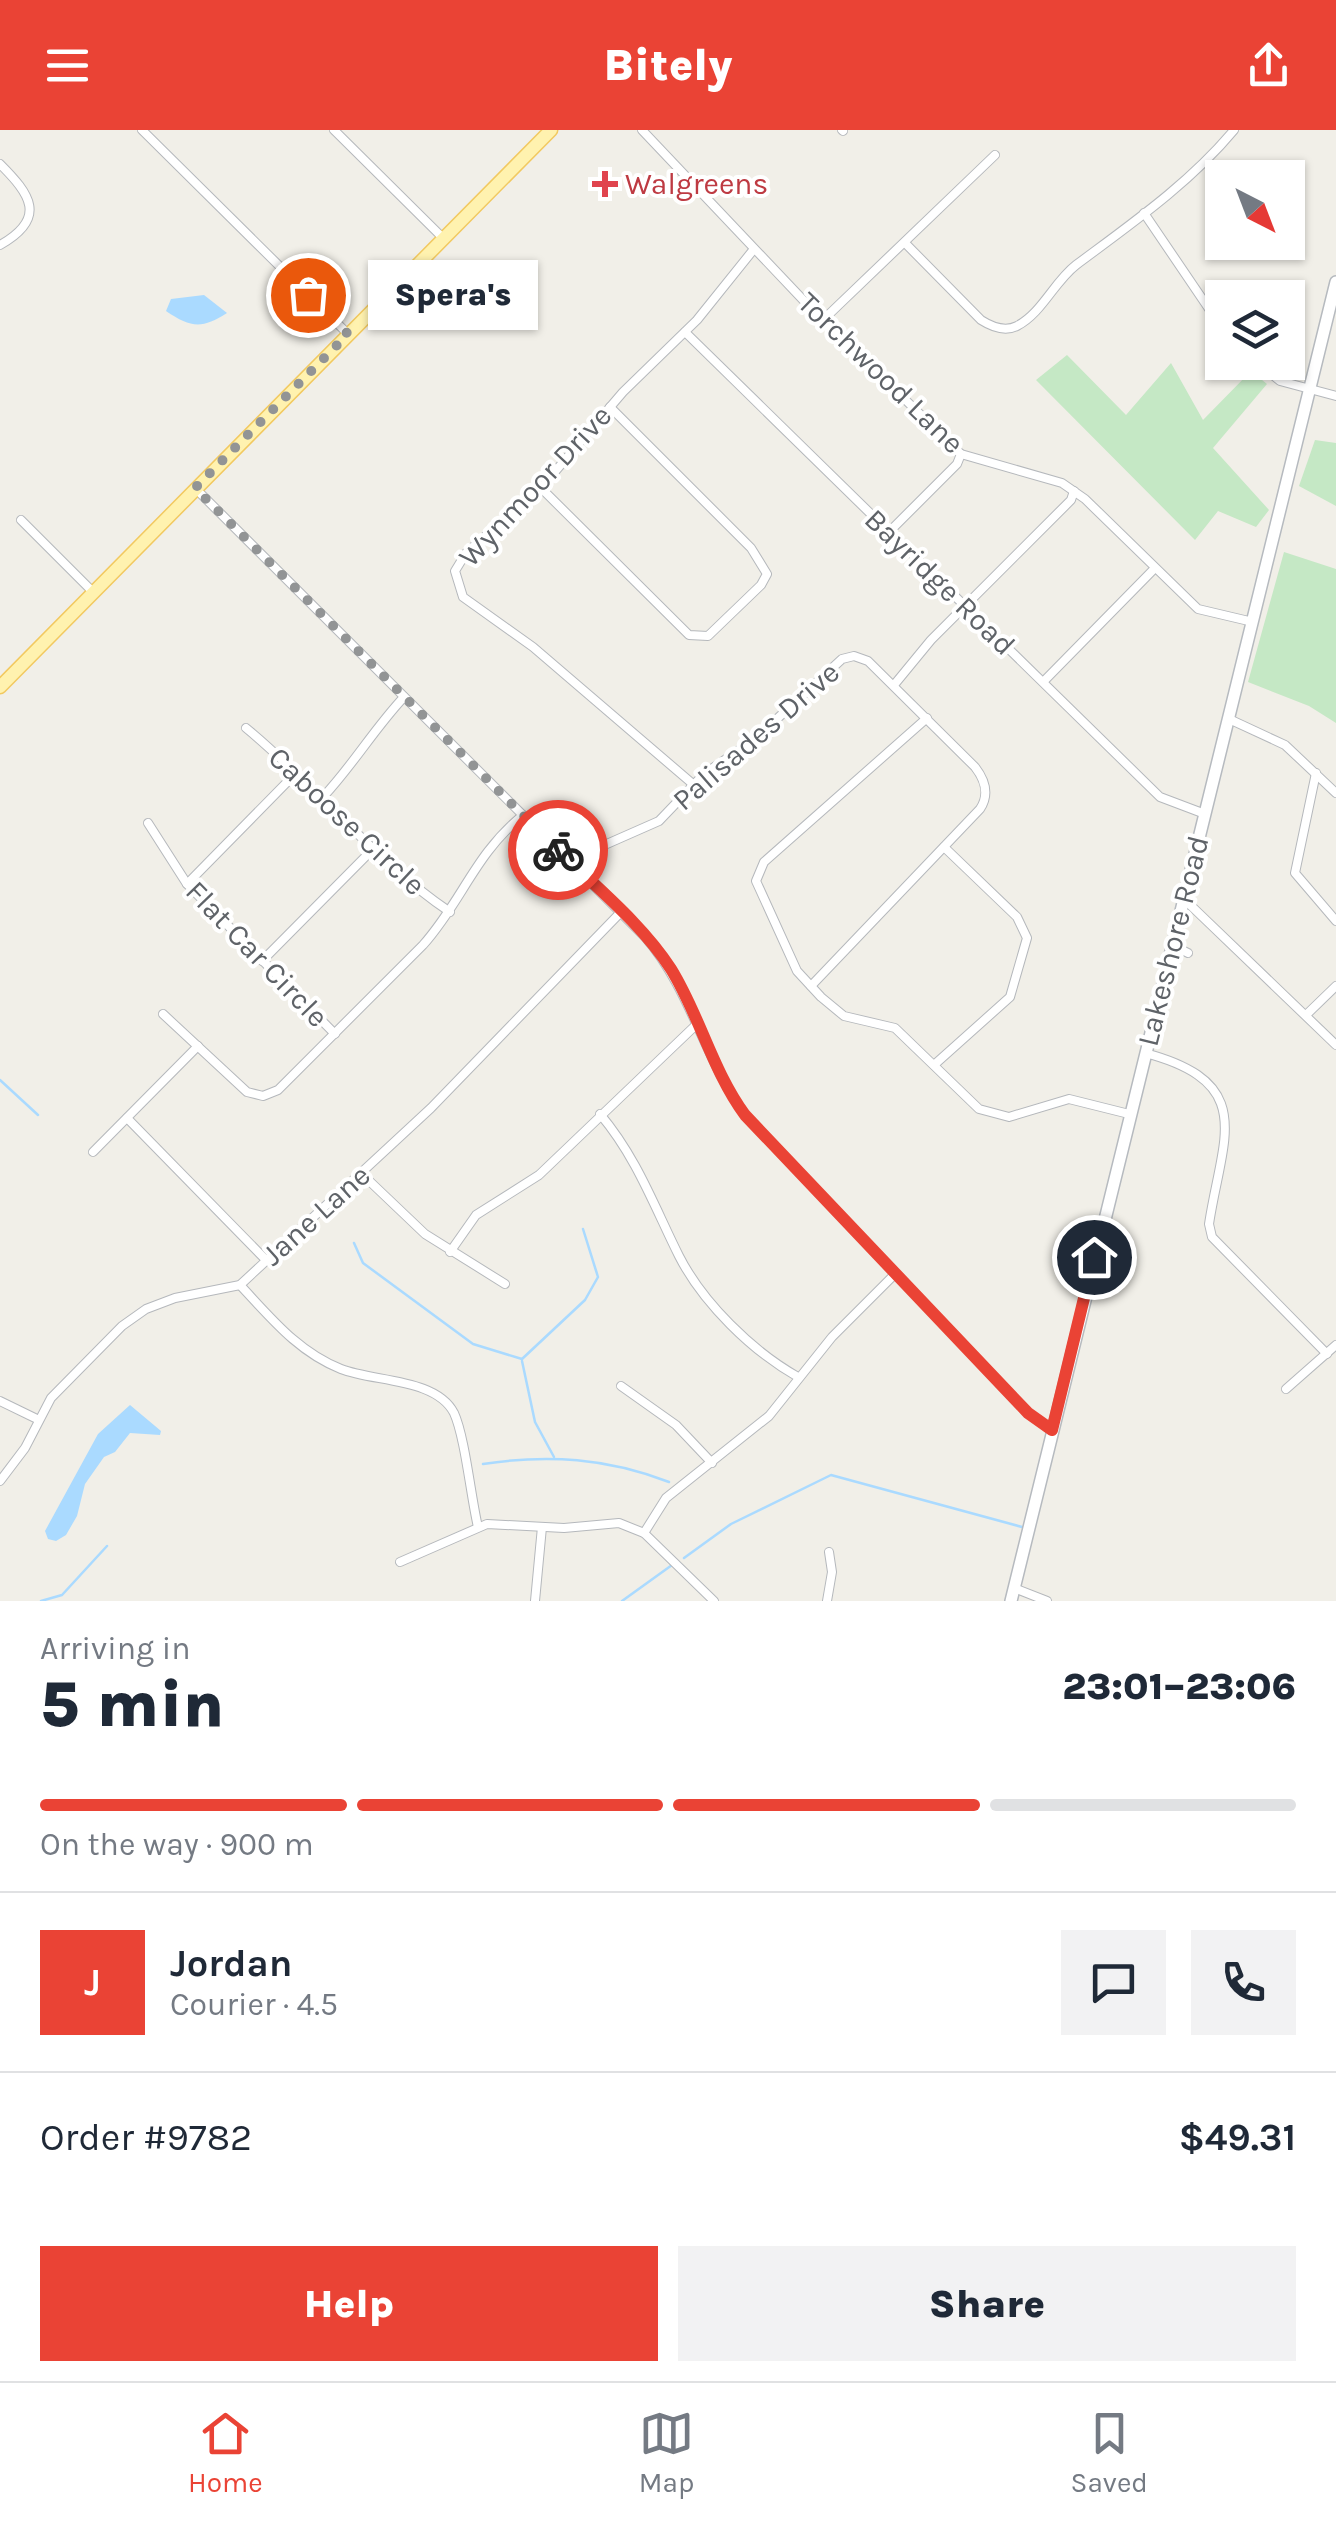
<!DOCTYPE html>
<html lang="en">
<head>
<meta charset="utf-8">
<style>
  :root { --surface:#fff; --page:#f2f2f3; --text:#1f2937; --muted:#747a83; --line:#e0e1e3; --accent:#ea4335 }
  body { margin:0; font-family:Karla,sans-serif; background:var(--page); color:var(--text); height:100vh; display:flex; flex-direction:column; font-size:38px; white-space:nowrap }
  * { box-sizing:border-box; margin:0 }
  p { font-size:32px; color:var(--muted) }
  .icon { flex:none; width:55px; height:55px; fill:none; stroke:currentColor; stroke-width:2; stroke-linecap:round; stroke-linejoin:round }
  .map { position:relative; height:1471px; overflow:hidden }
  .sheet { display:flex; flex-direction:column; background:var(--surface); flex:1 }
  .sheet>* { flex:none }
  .needle { width:65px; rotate:138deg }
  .fabs { position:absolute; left:1205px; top:30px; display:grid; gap:20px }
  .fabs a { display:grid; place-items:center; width:100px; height:100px; border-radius:0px; background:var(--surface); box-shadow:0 2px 8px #0004; font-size:50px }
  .pin { position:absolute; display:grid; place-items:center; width:85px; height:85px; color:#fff; margin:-42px; border:5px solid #fff; border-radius:50%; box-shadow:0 2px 10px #0007 }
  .courier { position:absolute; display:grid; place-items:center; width:100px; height:100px; margin:-50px; border:8px solid #ea4335; border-radius:50%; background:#fff; color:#222; box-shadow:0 2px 12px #0007 }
  .bubble { position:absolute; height:70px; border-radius:0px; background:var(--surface); box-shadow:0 2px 8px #0004; font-size:32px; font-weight:800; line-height:70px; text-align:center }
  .summary em { font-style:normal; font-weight:800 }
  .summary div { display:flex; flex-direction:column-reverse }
  .summary { display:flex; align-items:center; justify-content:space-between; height:170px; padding:0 40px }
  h1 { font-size:65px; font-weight:800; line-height:75px }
  .bar { display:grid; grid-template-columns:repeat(4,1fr); gap:15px 10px; align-content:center; height:120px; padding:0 40px }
  .bar i { height:12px; border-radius:8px; background:var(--line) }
  .bar .current { background:var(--accent) }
  .bar p { grid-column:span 4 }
  .line { display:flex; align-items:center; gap:25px; padding:0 40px; border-top:2px solid var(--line) }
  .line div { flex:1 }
  .round { display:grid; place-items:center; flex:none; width:105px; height:105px; border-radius:0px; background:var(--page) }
  .primary-button { display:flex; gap:20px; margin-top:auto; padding:20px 40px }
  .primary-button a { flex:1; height:115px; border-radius:0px; background:var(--accent); color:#fff; font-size:40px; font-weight:800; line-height:115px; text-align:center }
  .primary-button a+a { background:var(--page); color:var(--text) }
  header { display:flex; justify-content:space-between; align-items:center; height:130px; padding:0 40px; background:var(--accent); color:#fff; font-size:45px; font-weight:800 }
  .menu { display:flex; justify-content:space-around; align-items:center; height:140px; border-top:2px solid var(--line); background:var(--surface); font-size:28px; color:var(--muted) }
  .menu a { display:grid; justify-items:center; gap:5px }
  .menu .current { color:var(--accent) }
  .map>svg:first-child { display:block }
  .green { fill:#c5e8c5 }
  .water { fill:#aadaff }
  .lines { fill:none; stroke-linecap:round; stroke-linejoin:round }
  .stream { stroke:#aadaff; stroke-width:2.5 }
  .street-casing { stroke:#b5b8bc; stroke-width:10 }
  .secondary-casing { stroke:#b6babf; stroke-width:14 }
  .primary-casing { stroke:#f2c960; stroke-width:15 }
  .street { stroke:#fff; stroke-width:8 }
  .secondary { stroke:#fff; stroke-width:11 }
  .primary { stroke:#fff2af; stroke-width:12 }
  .done { stroke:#929495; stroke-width:10; stroke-dasharray:0 18 }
  .route { stroke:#ea4335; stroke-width:12 }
  .health-dot { fill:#e0444e; stroke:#fff; stroke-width:4 }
  .labels { text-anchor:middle; stroke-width:8; stroke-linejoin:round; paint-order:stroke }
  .health-label { font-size:30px; fill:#be3a42; stroke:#fff; text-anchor:start }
  .street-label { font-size:30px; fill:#5f6368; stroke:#fff }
</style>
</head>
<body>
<header><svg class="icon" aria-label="menu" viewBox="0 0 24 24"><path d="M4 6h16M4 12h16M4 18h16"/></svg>Bitely<svg class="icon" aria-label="share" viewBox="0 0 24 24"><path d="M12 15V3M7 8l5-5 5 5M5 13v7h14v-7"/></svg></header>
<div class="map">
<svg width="1336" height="1471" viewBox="0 0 1336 1471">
  <rect width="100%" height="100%" fill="#f1efe8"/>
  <g class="green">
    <path d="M1067 225 1126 285 1171 233 1203 290 1251 241 1267 254 1213 318 1269 380 1256 397 1218 381 1195 410 1036 250Z"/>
    <path d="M1315 310 1336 313V376L1299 356Z"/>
    <path d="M1284 422 1336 439V593L1309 576 1248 552Z"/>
  </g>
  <g class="water">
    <path d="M204 165 227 183C202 199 191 198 166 181L171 169Z"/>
    <path d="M130 1275 161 1301 160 1305 130 1303 115 1322 104 1327 85 1354 77 1386 66 1405 56 1411 48 1409 45 1401 98 1304Z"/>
  </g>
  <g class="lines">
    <g class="stream">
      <path d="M0 950 38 985"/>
      <path d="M354 1113 363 1133 473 1214 522 1229"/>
      <path d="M522 1229 585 1170 598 1147 583 1099"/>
      <path d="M522 1231 535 1292 554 1327"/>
      <path d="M483 1334C548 1324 607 1328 669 1352"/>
      <path d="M684 1428 731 1394 831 1345 1022 1397"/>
      <path d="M41 1471 62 1465 107 1416"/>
      <path d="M622 1471 672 1435"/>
    </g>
    <defs>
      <g id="street">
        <path d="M142 0 348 204"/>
        <path d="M334 0 443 108"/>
        <path d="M642 0 806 173 961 324 1062 353 1085 369 1198 479 1253 492"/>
        <path d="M842 0 843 1"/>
        <path d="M0 34C30 64 48 88 0 115"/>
        <path d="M1144 83 1222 198"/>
        <path d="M906 114 981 190C992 197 1005 202 1017 196 1042 183 1054 152 1076 135 1131 94 1190 53 1234 0"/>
        <path d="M823 190 995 25"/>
        <path d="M685 202 1160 667 1205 684"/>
        <path d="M1257 232 1280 251 1336 266"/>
        <path d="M195 358 645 807C691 860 704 929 745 985L1028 1283 1051 1300"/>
        <path d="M541 358 689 505 708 506 761 455 767 444 751 418 610 277"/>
        <path d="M21 390 93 462"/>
        <path d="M889 402 957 334 961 324"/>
        <path d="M1044 551 1155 438"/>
        <path d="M894 555 931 510 1071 370 1074 361"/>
        <path d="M927 588 764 732 756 751 797 841 821 867 844 886 895 898 979 979 1009 987 1069 969 1129 984"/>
        <path d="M1229 589 1285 615 1336 663"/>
        <path d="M246 598C317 656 374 731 450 782"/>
        <path d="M1316 643 1295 743 1336 791"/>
        <path d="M694 655 533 517 463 467 455 441 466 423 541 358 623 262 697 190 754 119"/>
        <path d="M323 667C353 635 374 599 404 567"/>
        <path d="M148 693 187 754 335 904"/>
        <path d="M576 737 600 717 659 691 704 644 754 610 842 529 854 526 868 531 975 637C985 650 990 664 980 679L811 856"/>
        <path d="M187 754 297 642"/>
        <path d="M1184 769 1336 915"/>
        <path d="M1172 815 1188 823"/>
        <path d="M262 831 373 719"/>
        <path d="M163 884 247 962 263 966 278 960 423 815C463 770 474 725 523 685"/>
        <path d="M1306 885 1336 856"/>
        <path d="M1145 923C1258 953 1222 1008 1209 1094L1212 1107 1327 1224"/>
        <path d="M934 935 1010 867 1027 808 1017 787 944 717"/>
        <path d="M600 984C637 1028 654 1076 679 1126 703 1173 752 1221 798 1247"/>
        <path d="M127 988 265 1129"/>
        <path d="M93 1022 198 916"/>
        <path d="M362 1044 425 1104 505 1154"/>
        <path d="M450 1122 476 1085 539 1045 697 894"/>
        <path d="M240 1155C271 1188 298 1222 341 1239 374 1252 436 1248 454 1283 465 1307 471 1368 478 1397"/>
        <path d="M621 1256 676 1295 712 1333"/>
        <path d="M1286 1259 1336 1215"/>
        <path d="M0 1271 37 1289"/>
        <path d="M0 1351 25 1318 51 1268 122 1196 146 1179 175 1168 240 1155 431 978 621 782"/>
        <path d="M644 1403 666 1368 769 1286 832 1207 895 1144"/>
        <path d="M400 1432 487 1394 564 1398 619 1393 644 1403 714 1471"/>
        <path d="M1014 1458 1047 1471"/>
        <path d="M535 1471 542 1397"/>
        <path d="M827 1471 832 1442 829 1422"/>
      </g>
      <path id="secondary" d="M1011 1471 1336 152"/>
      <path id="primary" d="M0 557 551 0"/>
    </defs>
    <use href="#street" class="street-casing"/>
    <use href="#secondary" class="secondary-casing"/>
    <use href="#primary" class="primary-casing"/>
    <use href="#street" class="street"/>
    <use href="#secondary" class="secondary"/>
    <use href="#primary" class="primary"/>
  </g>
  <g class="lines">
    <path class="done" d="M308 165 348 204 195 358 558 720"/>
    <path class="route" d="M558 720C596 757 642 794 671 839 700 886 712 940 745 985L1028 1283 1052 1300 1094 1127"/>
  </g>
  <path class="health-dot" d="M600 39h10v10h10v10h-10v10h-10v-10h-10v-10h10z"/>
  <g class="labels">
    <g class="health-label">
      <text x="625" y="64">Walgreens</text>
    </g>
    <g class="street-label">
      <text transform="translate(881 243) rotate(44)" y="10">Torchwood Lane</text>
      <text transform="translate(535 356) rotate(-47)" y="10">Wynmoor Drive</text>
      <text transform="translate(940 452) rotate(44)" y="10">Bayridge Road</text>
      <text transform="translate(756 606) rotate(-41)" y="10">Palisades Drive</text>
      <text transform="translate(347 691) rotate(43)" y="10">Caboose Circle</text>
      <text transform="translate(1173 811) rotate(-76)" y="10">Lakeshore Road</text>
      <text transform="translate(257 824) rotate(46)" y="10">Flat Car Circle</text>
      <text transform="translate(316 1085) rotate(-42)" y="10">Jane Lane</text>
    </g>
  </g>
</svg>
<div class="fabs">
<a><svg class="needle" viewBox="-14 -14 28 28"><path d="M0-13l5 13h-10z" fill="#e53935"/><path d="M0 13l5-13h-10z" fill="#747a83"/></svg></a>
<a><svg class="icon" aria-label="layers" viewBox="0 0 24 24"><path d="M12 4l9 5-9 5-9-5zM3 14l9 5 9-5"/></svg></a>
</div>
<div class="pin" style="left:308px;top:165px;background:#ea580c"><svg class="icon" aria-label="bag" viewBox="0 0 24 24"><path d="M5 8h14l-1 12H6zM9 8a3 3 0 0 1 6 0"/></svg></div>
<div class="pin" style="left:1094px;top:1127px;background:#1f2937"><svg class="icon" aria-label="home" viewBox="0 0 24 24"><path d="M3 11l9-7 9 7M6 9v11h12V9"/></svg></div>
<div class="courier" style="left:558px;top:720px"><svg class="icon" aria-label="bike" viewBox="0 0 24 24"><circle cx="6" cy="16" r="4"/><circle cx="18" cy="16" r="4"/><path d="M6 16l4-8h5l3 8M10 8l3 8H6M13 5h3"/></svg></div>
<div class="bubble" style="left:368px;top:130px;width:170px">Spera's</div>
</div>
<section class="sheet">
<div class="summary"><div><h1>5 min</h1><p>Arriving in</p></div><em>23:01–23:06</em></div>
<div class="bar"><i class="current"></i><i class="current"></i><i class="current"></i><i></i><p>On the way · 900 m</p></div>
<div class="line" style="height:180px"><b class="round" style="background:var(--accent);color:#fff">J</b><div><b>Jordan</b><p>Courier · 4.5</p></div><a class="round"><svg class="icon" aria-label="chat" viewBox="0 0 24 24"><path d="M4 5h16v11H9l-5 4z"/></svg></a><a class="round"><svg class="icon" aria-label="phone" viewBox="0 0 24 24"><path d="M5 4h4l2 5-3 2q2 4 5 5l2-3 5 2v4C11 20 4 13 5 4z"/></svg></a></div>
<div class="line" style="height:130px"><div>Order #9782</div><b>$49.31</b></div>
<div class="primary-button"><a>Help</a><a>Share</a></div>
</section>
<nav class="menu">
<a class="current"><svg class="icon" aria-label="home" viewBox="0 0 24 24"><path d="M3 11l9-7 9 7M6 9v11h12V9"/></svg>Home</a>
<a><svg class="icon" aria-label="map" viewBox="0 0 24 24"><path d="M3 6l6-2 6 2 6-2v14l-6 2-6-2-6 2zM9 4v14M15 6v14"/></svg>Map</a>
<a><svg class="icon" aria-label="saved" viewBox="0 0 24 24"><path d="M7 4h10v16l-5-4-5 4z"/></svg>Saved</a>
</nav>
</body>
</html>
